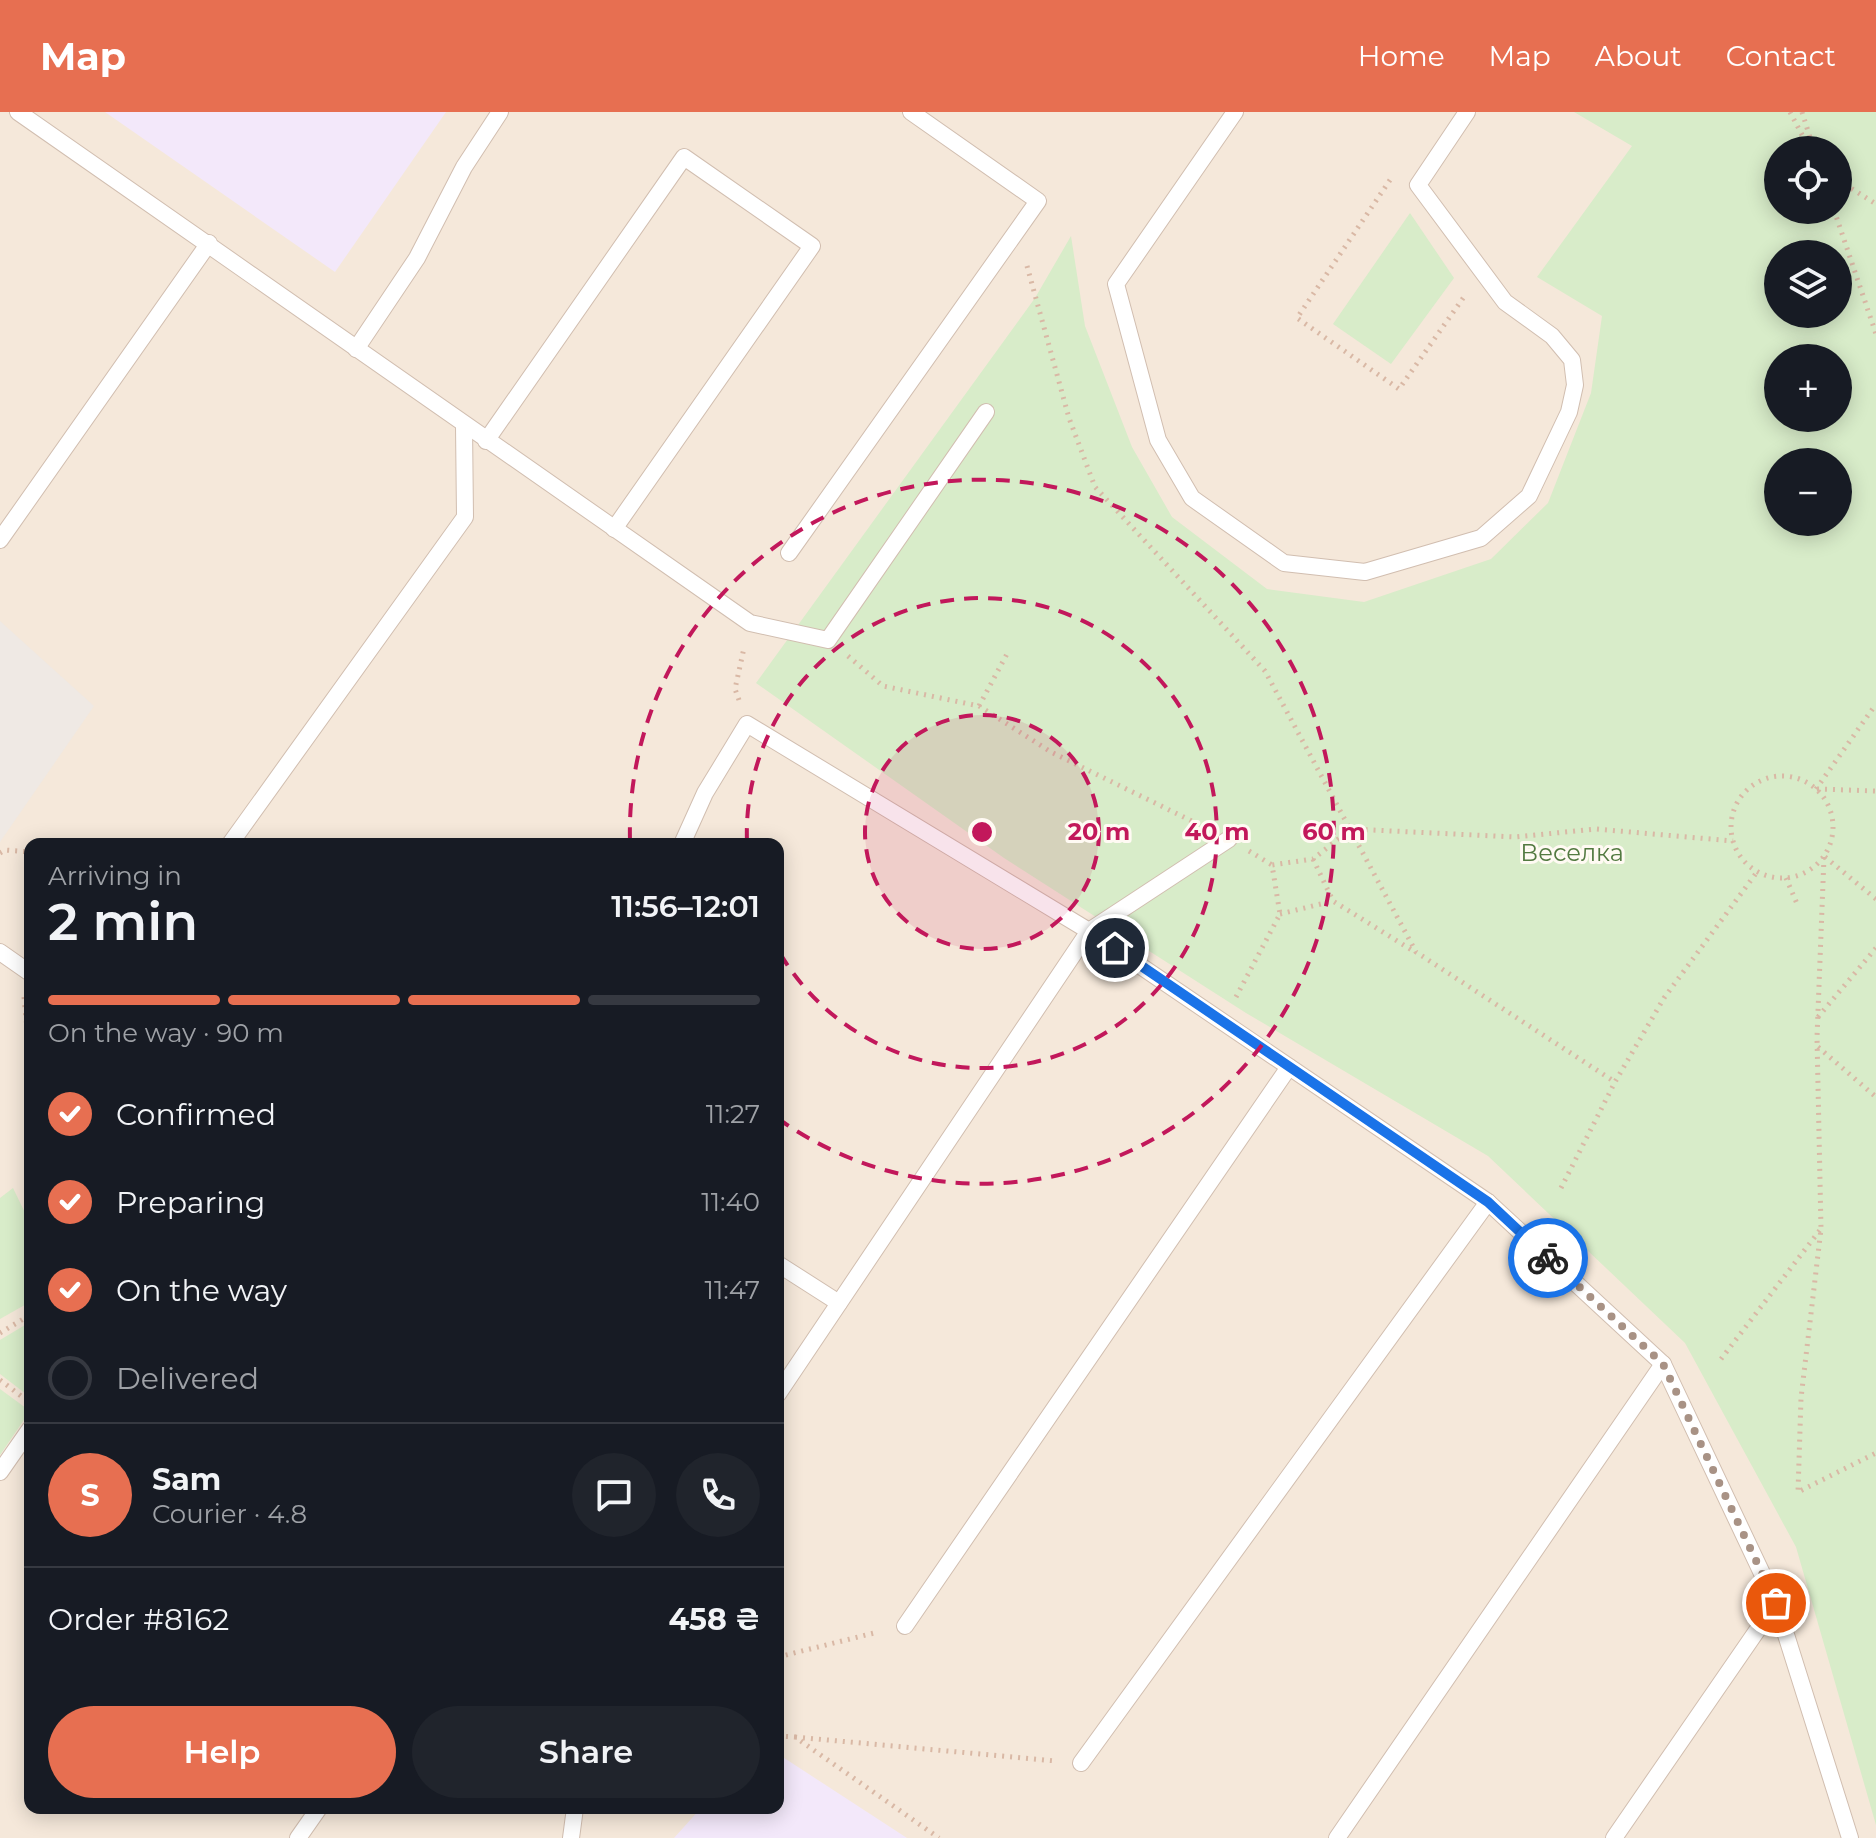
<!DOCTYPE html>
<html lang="en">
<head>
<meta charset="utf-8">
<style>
  :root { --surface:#171b24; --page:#20242c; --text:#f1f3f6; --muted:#9ea1a6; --line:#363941; --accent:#e76f51 }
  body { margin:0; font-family:Montserrat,sans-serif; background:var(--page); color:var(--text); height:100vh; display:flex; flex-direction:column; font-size:30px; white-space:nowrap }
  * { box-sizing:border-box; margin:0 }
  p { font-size:26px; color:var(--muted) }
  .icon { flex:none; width:44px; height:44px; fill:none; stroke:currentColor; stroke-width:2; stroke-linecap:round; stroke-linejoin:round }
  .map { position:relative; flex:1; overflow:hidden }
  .details { position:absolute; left:24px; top:726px; width:760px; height:976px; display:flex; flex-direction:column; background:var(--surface); border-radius:16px; box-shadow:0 4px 20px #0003 }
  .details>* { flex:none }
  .buttons { position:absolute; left:1764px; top:24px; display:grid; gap:16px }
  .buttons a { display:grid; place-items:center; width:88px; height:88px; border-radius:50%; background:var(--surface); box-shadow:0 4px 20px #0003; font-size:40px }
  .pin { position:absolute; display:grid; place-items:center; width:68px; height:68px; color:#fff; margin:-34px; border:4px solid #fff; border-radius:50%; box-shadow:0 2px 8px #0007 }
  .courier { position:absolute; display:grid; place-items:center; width:80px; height:80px; margin:-40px; border:6px solid #1a73e8; border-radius:50%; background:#fff; color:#222; box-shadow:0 2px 10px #0007 }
  .overview em { font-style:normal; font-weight:600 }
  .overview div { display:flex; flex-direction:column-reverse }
  .overview { display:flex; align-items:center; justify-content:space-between; height:136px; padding:0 24px }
  h1 { font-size:52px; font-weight:600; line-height:60px }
  .bar { display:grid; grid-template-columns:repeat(4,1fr); gap:12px 8px; align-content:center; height:96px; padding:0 24px }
  .bar i { height:10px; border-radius:6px; background:var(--line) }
  .bar .on { background:var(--accent) }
  .bar p { grid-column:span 4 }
  .line { display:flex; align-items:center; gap:20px; padding:0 24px; border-top:2px solid var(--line) }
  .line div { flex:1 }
  .round { display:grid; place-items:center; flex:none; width:84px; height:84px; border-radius:42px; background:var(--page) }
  ol { padding:0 24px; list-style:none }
  li { display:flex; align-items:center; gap:24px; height:88px }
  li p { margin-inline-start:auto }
  li .icon { padding:8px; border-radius:50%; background:var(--accent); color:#fff; stroke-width:4 }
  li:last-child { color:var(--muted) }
  li i { width:44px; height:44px; border:4px solid var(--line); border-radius:50% }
  .action { display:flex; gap:16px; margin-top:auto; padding:16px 24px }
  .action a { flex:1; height:92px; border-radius:48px; background:var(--accent); color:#fff; font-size:32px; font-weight:600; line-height:92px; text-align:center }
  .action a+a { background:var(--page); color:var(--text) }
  header { display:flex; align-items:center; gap:48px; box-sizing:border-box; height:112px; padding:0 40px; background:var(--accent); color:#fff }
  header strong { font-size:38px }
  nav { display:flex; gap:44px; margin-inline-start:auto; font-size:28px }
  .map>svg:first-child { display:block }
  .residential { fill:#f5e8da; fill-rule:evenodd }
  .industrial { fill:#efe9e4 }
  .education { fill:#f3e8fa }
  .green { fill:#d8ecc9; fill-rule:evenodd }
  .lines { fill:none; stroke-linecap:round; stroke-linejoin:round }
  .service-casing { stroke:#d1beb0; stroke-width:18 }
  .path { stroke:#d9b8a5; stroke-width:5; stroke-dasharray:2 6; stroke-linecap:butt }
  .service { stroke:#fff; stroke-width:16 }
  .done { stroke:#a89285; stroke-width:8; stroke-dasharray:0 14.4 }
  .route { stroke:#1a73e8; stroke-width:10 }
  .ring { fill:none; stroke:#c2185b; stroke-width:4; stroke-dasharray:14 10 }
  .labels { text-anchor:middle; stroke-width:6; stroke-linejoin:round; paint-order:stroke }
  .park-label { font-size:24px; fill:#537a41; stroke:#fffaf3 }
  .centre { fill:#c2185b; stroke:#fffaf3; stroke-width:4 }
  .ring-label { font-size:24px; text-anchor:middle; font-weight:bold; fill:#c2185b; stroke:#fffaf3; stroke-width:6; stroke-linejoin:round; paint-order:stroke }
</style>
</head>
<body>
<header>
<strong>Map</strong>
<nav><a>Home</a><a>Map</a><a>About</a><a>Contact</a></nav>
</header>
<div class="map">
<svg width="1876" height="1726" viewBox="0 0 1876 1726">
  <rect width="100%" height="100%" fill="#fdf6ec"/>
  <path class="residential" d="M0 0H1876V1726H0ZM1778 38H1838V98H1778ZM1778 142H1838V202H1778ZM1778 246H1838V306H1778ZM1778 350H1838V410H1778ZM30 732H778V1696H30Z"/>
  <path class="industrial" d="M0 509 94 594 0 730Z"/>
  <g class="education">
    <path d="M105 0H446L335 160Z"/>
    <path d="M778 1642 907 1726H674L701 1696H778Z"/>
  </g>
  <g class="green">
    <path d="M1574 0H1876V1713L1796 1435 1685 1231 1488 1044 1246 901 1004 746 756 571 1035 186 1071 124 1085 214 1132 335 1172 405 1267 477 1364 490 1491 447 1548 391 1591 281 1602 204 1537 165 1632 34ZM1778 38H1838V98H1778ZM1778 142H1838V202H1778ZM1778 246H1838V306H1778ZM1778 350H1838V410H1778Z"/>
    <path d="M1410 101 1454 166 1391 252 1333 212Z"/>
    <path d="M13 1076 30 1111V1190L0 1207V1086Z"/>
    <path d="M30 1210V1285L0 1262V1228Z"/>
    <path d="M0 1277 30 1299 0 1343Z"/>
  </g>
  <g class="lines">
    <defs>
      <g id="service">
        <path d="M18 0 750 511 828 528 986 300"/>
        <path d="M1235 0 1116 172 1158 328 1192 386 1284 451 1365 460 1481 426 1529 384 1569 300 1575 273 1572 248 1552 224 1505 190 1418 73 1467 0"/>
        <path d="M356 237 417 146 464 55 500 0"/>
        <path d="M486 329 684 45 812 134 614 417"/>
        <path d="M0 428 209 131"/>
        <path d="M789 441 1038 89 911 0"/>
        <path d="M230 732 465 405 464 314"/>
        <path d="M682 732 705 681 747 612 1089 819 1229 727"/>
        <path d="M0 840 30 861"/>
        <path d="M778 1152 839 1191"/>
        <path d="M778 1282 1089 819 1488 1090 1663 1252 1776 1491 1850 1726"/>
        <path d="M0 1360 30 1317"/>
        <path d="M905 1514 1289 955"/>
        <path d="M1081 1651 1488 1090"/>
        <path d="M298 1726 319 1696"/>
        <path d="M571 1726 575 1696"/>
        <path d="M1337 1726 1663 1252"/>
        <path d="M1614 1726 1776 1491"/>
      </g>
    </defs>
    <use href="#service" class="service-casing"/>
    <g class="path">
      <path d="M1790 0 1810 38"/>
      <path d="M1802 0 1814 38"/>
      <path d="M1390 68 1297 206 1399 277 1466 182"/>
      <path d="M1838 68 1876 92"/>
      <path d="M1834 98 1876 222"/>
      <path d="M1027 154 1069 306 1095 375 1265 559 1416 840 1615 970"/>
      <path d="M848 544 883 574 979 594 1051 640 1202 714"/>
      <path d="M739 588 735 577 744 536"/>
      <path d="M979 594 1008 540"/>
      <circle cx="1782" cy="715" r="51"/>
      <path d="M1816 677 1876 592"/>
      <path d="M1817 677 1876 679"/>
      <path d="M1249 739 1272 753"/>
      <path d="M0 741 5 738 30 740"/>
      <path d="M1824 745 1817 925 1821 1117 1801 1286 1798 1380 1876 1341"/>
      <path d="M1825 745 1876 787"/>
      <path d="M1313 747 1333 789"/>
      <path d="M1786 766 1798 794"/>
      <path d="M1280 802 1333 789 1415 840"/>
      <path d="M24 885 30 949"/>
      <path d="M1236 885 1280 802 1272 753 1313 747 1351 717 1515 725 1596 717 1733 729"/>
      <path d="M1818 905 1876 836"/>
      <path d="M1818 935 1876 985"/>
      <path d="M1561 1076 1615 970 1664 886 1757 760"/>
      <path d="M0 1221 30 1203"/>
      <path d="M1721 1247 1820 1118"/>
      <path d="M0 1268 29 1290"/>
      <path d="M778 1545 878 1520"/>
      <path d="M778 1624 795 1625 939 1726"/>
      <path d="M795 1625 1056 1649"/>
    </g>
    <use href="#service" class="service"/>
  </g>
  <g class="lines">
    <path class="done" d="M1548 1146 1663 1252 1776 1491"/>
    <path class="route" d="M1115 836 1488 1090 1548 1146"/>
  </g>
  <circle cx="982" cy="720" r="117" fill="#c2185b" fill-opacity=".12"/>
  <g class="ring">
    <circle cx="982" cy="720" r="117"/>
    <path d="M747 730A235 235 0 1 1 778 838"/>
    <path d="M630 729A352 352 0 1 1 780 1008"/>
  </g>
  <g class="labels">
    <g class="park-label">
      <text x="1572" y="749">Веселка</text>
    </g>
  </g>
  <circle cx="982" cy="720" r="12" class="centre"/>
  <g class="ring-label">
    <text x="1099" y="728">20 m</text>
    <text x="1217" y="728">40 m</text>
    <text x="1334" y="728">60 m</text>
  </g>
</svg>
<div class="buttons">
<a><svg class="icon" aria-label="locate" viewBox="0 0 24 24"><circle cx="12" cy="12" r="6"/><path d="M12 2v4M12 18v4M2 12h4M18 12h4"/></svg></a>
<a><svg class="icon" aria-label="layers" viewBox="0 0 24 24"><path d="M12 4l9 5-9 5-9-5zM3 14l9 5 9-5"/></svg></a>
<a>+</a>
<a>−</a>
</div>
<div class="pin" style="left:1776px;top:1491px;background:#ea580c"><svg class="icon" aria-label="bag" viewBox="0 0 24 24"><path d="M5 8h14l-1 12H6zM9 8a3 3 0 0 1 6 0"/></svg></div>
<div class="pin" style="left:1115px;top:836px;background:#1f2937"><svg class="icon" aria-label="home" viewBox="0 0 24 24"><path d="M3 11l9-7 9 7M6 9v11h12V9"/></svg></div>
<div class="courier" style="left:1548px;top:1146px"><svg class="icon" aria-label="bike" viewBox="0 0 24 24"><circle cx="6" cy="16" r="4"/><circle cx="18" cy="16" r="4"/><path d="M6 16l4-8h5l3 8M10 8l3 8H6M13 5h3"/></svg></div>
<section class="details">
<div class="overview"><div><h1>2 min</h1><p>Arriving in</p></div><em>11:56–12:01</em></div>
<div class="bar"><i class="on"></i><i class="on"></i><i class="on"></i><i></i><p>On the way · 90 m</p></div>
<ol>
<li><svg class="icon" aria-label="check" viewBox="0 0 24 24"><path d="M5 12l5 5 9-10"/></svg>Confirmed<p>11:27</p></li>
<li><svg class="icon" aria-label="check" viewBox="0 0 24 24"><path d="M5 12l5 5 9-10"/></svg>Preparing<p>11:40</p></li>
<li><svg class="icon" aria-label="check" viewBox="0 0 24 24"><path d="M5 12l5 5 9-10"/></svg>On the way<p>11:47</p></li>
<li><i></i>Delivered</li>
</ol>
<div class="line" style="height:144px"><b class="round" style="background:var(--accent);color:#fff">S</b><div><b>Sam</b><p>Courier · 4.8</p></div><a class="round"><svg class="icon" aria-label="chat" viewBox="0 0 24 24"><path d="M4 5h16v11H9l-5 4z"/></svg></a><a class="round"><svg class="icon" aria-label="phone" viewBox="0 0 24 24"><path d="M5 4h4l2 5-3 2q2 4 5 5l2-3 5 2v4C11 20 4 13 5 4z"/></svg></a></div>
<div class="line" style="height:104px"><div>Order #8162</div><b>458 ₴</b></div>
<div class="action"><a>Help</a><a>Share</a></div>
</section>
</div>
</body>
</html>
